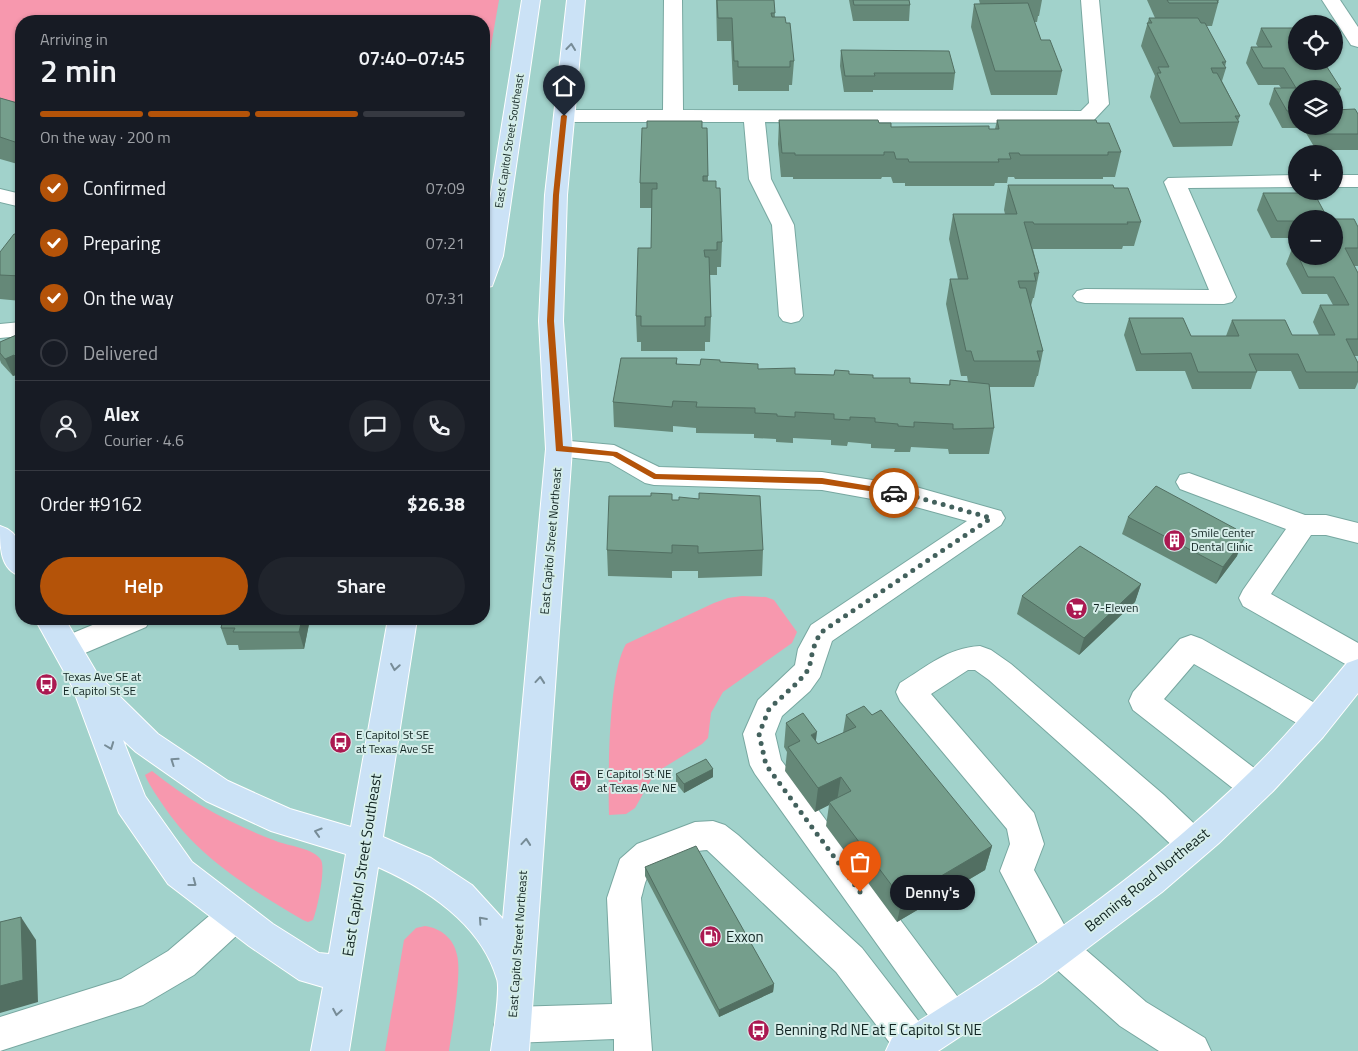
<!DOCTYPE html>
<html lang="en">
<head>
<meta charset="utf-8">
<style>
  :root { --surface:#171b24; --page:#20242c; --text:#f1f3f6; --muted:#9ea1a6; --line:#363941; --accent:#b45309 }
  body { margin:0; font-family:"Titillium Web",sans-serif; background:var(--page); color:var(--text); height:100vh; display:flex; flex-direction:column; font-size:19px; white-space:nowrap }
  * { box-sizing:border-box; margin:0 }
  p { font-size:16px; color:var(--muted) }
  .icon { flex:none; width:28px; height:28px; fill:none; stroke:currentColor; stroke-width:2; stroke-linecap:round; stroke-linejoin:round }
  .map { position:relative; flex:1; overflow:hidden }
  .side { position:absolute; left:15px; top:15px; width:475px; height:610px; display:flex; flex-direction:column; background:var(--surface); border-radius:20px; box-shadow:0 1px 4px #0004 }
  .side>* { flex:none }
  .fabs { position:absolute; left:1288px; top:15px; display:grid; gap:10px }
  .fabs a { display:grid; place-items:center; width:55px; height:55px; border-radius:50%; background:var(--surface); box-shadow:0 1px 4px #0004; font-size:25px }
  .pin { position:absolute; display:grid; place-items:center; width:42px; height:42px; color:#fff; margin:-51px -21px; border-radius:50% 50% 50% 0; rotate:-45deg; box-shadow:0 0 5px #0007 }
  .pin .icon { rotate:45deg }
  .courier { position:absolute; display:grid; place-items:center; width:50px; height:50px; margin:-25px; border:4px solid #b45309; border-radius:50%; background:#fff; color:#222; box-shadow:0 1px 6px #0007 }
  .bubble { position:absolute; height:35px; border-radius:18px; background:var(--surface); box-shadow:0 1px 4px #0004; font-size:16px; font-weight:600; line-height:35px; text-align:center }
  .headline em { font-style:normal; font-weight:600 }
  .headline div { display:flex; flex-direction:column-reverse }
  .headline { display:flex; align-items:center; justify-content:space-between; height:85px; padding:0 25px }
  h1 { font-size:32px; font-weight:600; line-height:38px }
  .bar { display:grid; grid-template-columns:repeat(4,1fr); gap:8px 5px; align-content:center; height:60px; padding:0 25px }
  .bar i { height:6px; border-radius:4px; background:var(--line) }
  .bar .selected { background:var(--accent) }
  .bar p { grid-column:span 4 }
  .line { display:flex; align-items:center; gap:12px; padding:0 25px; border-top:1px solid var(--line) }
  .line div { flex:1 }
  .round { display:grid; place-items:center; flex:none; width:52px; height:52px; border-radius:26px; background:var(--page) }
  ol { padding:0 25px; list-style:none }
  li { display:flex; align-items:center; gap:15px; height:55px }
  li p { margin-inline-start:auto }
  li .icon { padding:5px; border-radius:50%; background:var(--accent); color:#fff; stroke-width:4 }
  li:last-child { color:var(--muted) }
  li i { width:28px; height:28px; border:2px solid var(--line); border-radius:50% }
  .action { display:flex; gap:10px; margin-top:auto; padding:10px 25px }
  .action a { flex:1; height:58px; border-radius:30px; background:var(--accent); color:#fff; font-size:20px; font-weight:600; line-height:58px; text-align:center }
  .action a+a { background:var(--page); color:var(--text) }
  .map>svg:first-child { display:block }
  .green { fill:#f798ae }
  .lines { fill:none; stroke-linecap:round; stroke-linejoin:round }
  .minor-casing { stroke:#77a7a0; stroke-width:2 }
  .major-casing { stroke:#fff; stroke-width:2 }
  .minor { fill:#fff; fill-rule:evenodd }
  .major { fill:#cbe2f6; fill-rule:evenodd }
  .wall { fill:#658878 }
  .shaded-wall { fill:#526f62 }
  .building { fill:#759e8c; stroke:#526f62 }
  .oneway { stroke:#778c97 }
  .route { fill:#b45309 }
  .done { stroke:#43615d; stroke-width:5; stroke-dasharray:0 9 }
  .labels { text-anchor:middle; stroke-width:4; stroke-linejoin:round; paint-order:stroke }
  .far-street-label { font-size:11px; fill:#112422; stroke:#d5ede9 }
  .poi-label { font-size:12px; fill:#112422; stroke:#d5ede9; text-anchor:start }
  .street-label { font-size:12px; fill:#112422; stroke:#d5ede9 }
  .near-street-label { font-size:15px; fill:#112422; stroke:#d5ede9 }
  .near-poi-label { font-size:15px; fill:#112422; stroke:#d5ede9; text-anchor:start }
</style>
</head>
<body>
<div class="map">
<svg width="1358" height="1051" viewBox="0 0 1358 1051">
  <rect width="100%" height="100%" fill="#a1d2cb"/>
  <g class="green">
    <path d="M0 0H499L484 86V21H21V114L0 108Z"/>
    <path d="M742 596 766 597 774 600 797 632 792 643 723 692 711 713 708 738 702 744 655 773 635 808 626 814 609 815C608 778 608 674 626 644L714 603 728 598Z"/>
    <path d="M152 771C190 802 231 824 276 841 288 846 314 848 321 860 326 869 317 910 313 920L308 922 303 920C251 889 200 859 165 808 158 797 150 787 145 775Z"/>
    <path d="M425 926C441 928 454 939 457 955 462 972 452 1030 449 1051H385L404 940 416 928Z"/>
  </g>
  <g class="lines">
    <defs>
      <g id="minor">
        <path d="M664 0H682L683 110 1081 111 1089 103 1081 0H1099L1109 104 1093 121 1086 123 765 122 771 179 794 225 803 316 799 321 791 323 783 321 779 316 772 225 749 179 744 122H564L557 120 554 116 557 112 564 110H663Z"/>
        <path d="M1322 0H1340L1358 27V47L1351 45Z"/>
        <path d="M1296 175V187L1188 188 1236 297 1232 302 1224 304 1085 303 1077 301 1073 296 1077 291 1085 289 1209 290 1164 182 1168 178Z"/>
        <rect x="1334" y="175" width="24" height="12"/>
        <path d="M0 189 21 194V207L0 202Z"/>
        <path d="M21 322V336L0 338V324Z"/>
        <path d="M559 440 614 445 659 467 822 472 916 487 1001 511 1005 518 1001 525 832 641 820 677 810 691 782 716 775 734 781 760 966 1008 971 1020 966 1032 953 1038 940 1032 755 774 750 765 743 734 758 700 795 665 798 649 811 625 967 521 916 507 822 490 654 485 645 483 609 462 550 455 546 449 550 443Z"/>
        <path d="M1189 473 1305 515H1326L1358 523V543L1326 535H1311L1271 594 1358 643V669L1347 665 1243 606 1239 598 1243 590 1286 529 1180 489 1176 482 1180 475Z"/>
        <path d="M107 619H151L146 627 78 656 67 660 56 656 52 648 56 640Z"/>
        <path d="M1191 635 1202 639 1329 711 1334 720 1329 729 1318 733 1307 729 1194 664 1164 699 1266 777 1271 787 1266 797 1255 801 1244 797 1133 710 1129 701 1133 692 1180 639Z"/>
        <path d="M980 646 991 650 1011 664 1164 795 1205 834 1210 844 1205 854 1193 859 1181 854 1140 815 989 680 975 670H968L931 694 1034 813 1044 844 1034 870 1071 937 1146 1002 1205 1038 1211 1051H1159L1120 1026 1047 961 1000 871 1010 844 1007 829 900 701 896 692 900 683C928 666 947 648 980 646Z"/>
        <path d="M713 821 725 825 738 835 862 948 927 1032 933 1045 930 1051H896L836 972 707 850C689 851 656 861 647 878 644 884 643 892 641 898L652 1051H614V1039L512 1043 499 1037 494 1025 499 1013 512 1007 612 1004 607 898 620 859 637 844 695 822Z"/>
        <path d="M235 899 247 904 252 915 247 926 194 975 143 1005 0 1051V1017L121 979 168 951 223 904Z"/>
      </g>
      <g id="major">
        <path d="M522 0H540L503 256 492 286 484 288V237Z"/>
        <path d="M567 0H585L567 195 563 321 572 449 529 1051H491C493 1036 501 990 497 979 481 924 427 889 378 867L349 1051H311L323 987 299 980 249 946 168 884 119 813 72 686 35 619H65L98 675 158 734 228 781 290 809 351 827 388 619H417L383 837 431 858 472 885 503 919 546 449 539 321 545 195ZM123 740 136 752 206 801 271 831 346 854 329 954 319 953 273 924 192 862 145 796Z"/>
        <path d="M0 526C24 533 21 555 21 576 0 570 0 547 0 526Z"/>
        <path d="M1358 659V693L1323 737 1273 791 1219 843 1162 892 1041 983 938 1051H886L892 1038C1019 960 1142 877 1249 773 1285 738 1316 700 1347 663Z"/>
      </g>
    </defs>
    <use href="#minor" class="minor-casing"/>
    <use href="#major" class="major-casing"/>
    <use href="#minor" class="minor"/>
    <use href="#major" class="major"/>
  </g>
  <g class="wall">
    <path d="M716 0H774L775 17 786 23 794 61 792 85H789V91H738V85H733L731 41H717Z"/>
    <path d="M849 0H909L910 5 909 21H853Z"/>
    <path d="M979 0H1042L1039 16H1038L1037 22H1034L1041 40 1062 71 1057 95H991L971 27 974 4H980Z"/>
    <path d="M1147 0H1219L1212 26H1206L1226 62 1225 67 1226 68 1222 81 1240 116 1238 121 1239 122 1232 146 1173 147 1150 97 1155 76 1141 46 1149 18H1155Z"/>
    <path d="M1261 28H1296V61H1313L1312 65H1304L1305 67 1341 89 1335 106H1334V89H1296V126H1334L1358 114V150H1316L1303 128H1282L1269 104 1274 88H1281L1279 85H1258L1246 63 1251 47H1258L1256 44Z"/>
    <path d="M841 50 955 73 953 90H873V92H844L840 66Z"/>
    <path d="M0 98 21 104V165L0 159Z"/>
    <path d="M779 120 879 123 891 127 989 129H995L997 120 1097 123 1121 152 1115 177H1103V179H1015L1014 177H1008L1007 183H995L994 186H905V183H893L891 177H882L881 179H793V177H781L778 144Z"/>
    <path d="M702 128H707L708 181 716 188 722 242 721 267H717V275H710L711 317 710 342H705V351H641V342H637L636 316 651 248 652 208H640V183Z"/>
    <path d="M1008 185 1114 188 1141 222 1134 246H1123L1122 249H1033L1039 273 1034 298H1033L1031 306 1043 351 1038 376H1037L1034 387H989L994 428 989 454H949L948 449 911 447 910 452H894L895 449 871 448V444L848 442 847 446 831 445V440L793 438V443L776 442V439L754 438V434L696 433V428L673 426V432L614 427 613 402 677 358V364L700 365 720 362 758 369 795 374 834 375 849 374 873 378 910 383 949 385 950 380 968 382 967 376H961L946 304 950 279H958L949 239 953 214H1005L1004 210Z"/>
    <path d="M1263 193 1296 219V238H1271L1257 210Z"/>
    <path d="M1358 227V266H1354L1358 273V356H1354L1358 363V382L1355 389H1299L1291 371H1257L1251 389H1192L1185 371H1136L1124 335 1129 318 1191 336H1226L1232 320 1292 335H1319L1313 322 1320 305H1333L1327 294H1302L1286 264 1293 246H1296V256H1334Z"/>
    <path d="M21 235V301L0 299V275Z"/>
    <path d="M21 333V373L13 376 1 363 0 360V342Z"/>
    <path d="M672 500 763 550 762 576 698 578V571H672V578L608 576 607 550Z"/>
    <path d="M1128 517 1234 533 1237 556 1216 584 1122 534Z"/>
    <path d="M1141 584 1135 602 1079 655 1017 614 1022 596Z"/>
    <path d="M223 619H310L304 649 239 650 238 645H227L221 628Z"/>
    <path d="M846 715 992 846 985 870 897 922 826 826 829 805 815 812 785 771 787 752 784 747 786 723 816 742 818 744 843 733Z"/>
    <path d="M713 769V777L684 793 676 783V774Z"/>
    <path d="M645 867 774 984 773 992 719 1017 645 876Z"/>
  </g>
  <g class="shaded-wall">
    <path d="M18 139 21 147V158L15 142Z"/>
    <path d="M14 355 21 373 13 376 5 359Z"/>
    <path d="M1244 539 1237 556 1216 584 1223 567Z"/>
    <path d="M1141 584 1135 602 1079 655 1084 638Z"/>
    <path d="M302 619H310L304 649 299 632Z"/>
    <path d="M817 732 814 756 811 735Z"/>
    <path d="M713 769V777L684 793V784Z"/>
    <path d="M841 777 837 801 829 802V805L815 812 818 788Z"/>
    <path d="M992 846 985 870 897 922 902 899Z"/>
    <path d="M21 917 36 940 38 1002 0 1013V986Z"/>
    <path d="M774 984 773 992 719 1017V1010Z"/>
  </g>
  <g class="building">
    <path d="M717 0H774L775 13H771L772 17H785L786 23H790L794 61H790V67H738V61H734L732 18H718Z"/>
    <path d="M853 0H909L910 5H854Z"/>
    <path d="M1167 0H1217L1218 3H1169Z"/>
    <path d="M1028 3 1041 40H1050L1062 71H995L974 4Z"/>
    <path d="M1149 18H1198L1201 23H1205L1226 62H1222L1226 68H1211L1213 73H1217L1240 116H1235L1239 122 1180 123 1157 73H1161L1158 67H1169L1147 23H1152Z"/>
    <path d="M1261 28H1296V49H1294L1296 53V61H1302L1305 67H1327L1341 89H1296V111H1287L1274 88H1296L1284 68H1263L1251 47H1272Z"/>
    <path d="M841 50 949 51 955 73H874L875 76H845Z"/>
    <path d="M0 98 21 104V140L18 139 15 142 0 137Z"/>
    <path d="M1355 109 1358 114V134H1322L1318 126H1334V110Z"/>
    <path d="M779 120H878L879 123H891V127L989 126V129H999L997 120H1096L1097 123H1109L1121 152H1108V155H1020L1019 153H1009L1011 159H998L999 162H909L908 159H896L894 152H884V155H795V153H782Z"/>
    <path d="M647 121H702V128H707L708 176H703V181H716V188H720L722 242H717V250H704L705 257H709L711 317H705V326H641V316H636L638 248H651L652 189H657V183H640L642 128H647Z"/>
    <path d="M1008 185H1113L1114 188H1128L1141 222H1127L1128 224H1034L1033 222H1024L1039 273H1034L1036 281H1018L1020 288H1026L1043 351H1037L1040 361H974L971 351H966L950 279H968L953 214H1017Z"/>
    <path d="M1263 193H1314L1328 219H1296V221H1277Z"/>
    <path d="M1334 219H1354L1358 227V248H1345L1358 273V339H1346L1358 363V372H1306L1298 354H1249L1257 372H1198L1191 353 1141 354 1129 318H1183L1191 336H1239L1232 320H1285L1292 335H1335L1320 305H1349L1334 277H1308L1298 256H1334Z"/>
    <path d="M14 234 21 235V276L0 275V252Z"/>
    <path d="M1293 246H1296V254Z"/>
    <path d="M21 333V364L14 355 5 359 0 353V342Z"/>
    <path d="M621 358H677L676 364 700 365 701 359 720 360V362L758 364V369L795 368V374L834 375 835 370 849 371V374L873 375V378H910V383L950 385V380L989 384 994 428 953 429V424L914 422V427L898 426V424L875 422V418L850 417V420L834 419V414L795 412V417L777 416V414L755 413V408L696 407 697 402 673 401 672 407 613 402Z"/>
    <path d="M1156 486 1236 529 1233 533 1244 539 1223 567 1128 517Z"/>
    <path d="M651 493 672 494V500H679V497L699 499V493L760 496 763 550 698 553V546L672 545V553L607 550 609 496H651Z"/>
    <path d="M1080 546 1141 584 1084 638 1022 596Z"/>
    <path d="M223 619H302L299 632H233L235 628H221Z"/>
    <path d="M864 706 872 715 881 710 992 846 902 899 829 802 851 791 841 777 818 788 788 747 800 741 786 723 803 713 817 732 811 735 818 744 856 727 846 715Z"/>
    <path d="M706 759 713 769 684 784 676 774Z"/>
    <path d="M696 846 774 984 719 1010 645 867Z"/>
    <path d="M21 917 23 980 0 986V922Z"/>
  </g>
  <defs><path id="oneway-chevron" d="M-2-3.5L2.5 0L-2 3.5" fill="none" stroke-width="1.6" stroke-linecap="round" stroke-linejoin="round" transform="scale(1.25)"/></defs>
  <g class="oneway">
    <use href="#oneway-chevron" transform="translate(571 47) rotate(-84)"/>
    <use href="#oneway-chevron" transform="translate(395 667) rotate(99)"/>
    <use href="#oneway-chevron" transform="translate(540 680) rotate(-85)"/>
    <use href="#oneway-chevron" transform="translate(110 746) rotate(69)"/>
    <use href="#oneway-chevron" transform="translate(174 761) rotate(-145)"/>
    <use href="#oneway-chevron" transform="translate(318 832) rotate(-163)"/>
    <use href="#oneway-chevron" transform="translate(526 842) rotate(-85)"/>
    <use href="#oneway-chevron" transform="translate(193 883) rotate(37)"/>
    <use href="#oneway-chevron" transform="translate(482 920) rotate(-132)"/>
    <use href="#oneway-chevron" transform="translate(337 1012) rotate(100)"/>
  </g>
  <path class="route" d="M564 114 567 116 559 195 554 321 563 446 617 452 656 474 822 478 894 490 898 493 896 495 822 484 654 479 613 456 556 451 547 321 553 195 561 116Z"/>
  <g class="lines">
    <path class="done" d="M860 892 766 765 759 734 769 709 798 682 809 669 813 649 820 633 991 518 916 497 894 493"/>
  </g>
  <defs>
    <symbol id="building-disc" viewBox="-11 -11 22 22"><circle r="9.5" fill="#ab1951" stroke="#d5ede9"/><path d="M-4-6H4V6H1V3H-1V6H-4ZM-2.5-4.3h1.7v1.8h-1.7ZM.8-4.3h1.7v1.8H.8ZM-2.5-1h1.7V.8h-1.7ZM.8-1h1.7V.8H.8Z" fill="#fff"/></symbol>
    <symbol id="supermarket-disc" viewBox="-11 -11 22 22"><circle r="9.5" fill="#ab1951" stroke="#d5ede9"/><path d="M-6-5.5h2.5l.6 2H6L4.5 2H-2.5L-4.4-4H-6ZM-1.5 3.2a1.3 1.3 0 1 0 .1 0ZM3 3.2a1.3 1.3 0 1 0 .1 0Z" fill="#fff"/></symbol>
    <symbol id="bus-disc" viewBox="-11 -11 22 22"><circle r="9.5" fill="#ab1951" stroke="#d5ede9"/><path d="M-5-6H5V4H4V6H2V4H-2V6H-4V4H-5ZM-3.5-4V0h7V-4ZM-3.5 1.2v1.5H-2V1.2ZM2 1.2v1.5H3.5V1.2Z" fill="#fff"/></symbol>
    <symbol id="fuel-disc" viewBox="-11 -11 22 22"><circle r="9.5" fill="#ab1951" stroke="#d5ede9"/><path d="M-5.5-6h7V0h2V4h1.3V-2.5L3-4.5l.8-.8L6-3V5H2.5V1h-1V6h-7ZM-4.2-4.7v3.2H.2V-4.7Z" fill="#fff"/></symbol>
  </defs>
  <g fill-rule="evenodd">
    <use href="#building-disc" x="1162" y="528" width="25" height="25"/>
    <use href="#supermarket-disc" x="1064" y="596" width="25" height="25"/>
    <use href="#bus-disc" x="34" y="672" width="25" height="25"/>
    <use href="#bus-disc" x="328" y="730" width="25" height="25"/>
    <use href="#bus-disc" x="568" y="768" width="25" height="25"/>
    <use href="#fuel-disc" x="698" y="924" width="25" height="25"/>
    <use href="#bus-disc" x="746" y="1018" width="25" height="25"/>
  </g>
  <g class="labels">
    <g class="far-street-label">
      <text transform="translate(509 141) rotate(-81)" y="4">East Capitol Street Southeast</text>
    </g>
    <g class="poi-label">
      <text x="1191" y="537">Smile Center<tspan x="1191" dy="14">Dental Clinic</tspan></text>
      <text x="1093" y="612">7-Eleven</text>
      <text x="63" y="681">Texas Ave SE at<tspan x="63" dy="14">E Capitol St SE</tspan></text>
      <text x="356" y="739">E Capitol St SE<tspan x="356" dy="14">at Texas Ave SE</tspan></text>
      <text x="597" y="778">E Capitol St NE<tspan x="597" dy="14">at Texas Ave NE</tspan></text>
    </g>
    <g class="street-label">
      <text transform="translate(551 541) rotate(-85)" y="4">East Capitol Street Northeast</text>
      <text transform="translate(518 944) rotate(-86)" y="4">East Capitol Street Northeast</text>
    </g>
    <g class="near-street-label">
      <text transform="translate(362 865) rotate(-81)" y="5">East Capitol Street Southeast</text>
      <text transform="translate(1147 880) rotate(-39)" y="5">Benning Road Northeast</text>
    </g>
    <g class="near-poi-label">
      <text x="726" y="942">Exxon</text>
      <text x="775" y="1035">Benning Rd NE at E Capitol St NE</text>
    </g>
  </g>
</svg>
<div class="fabs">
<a><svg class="icon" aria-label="locate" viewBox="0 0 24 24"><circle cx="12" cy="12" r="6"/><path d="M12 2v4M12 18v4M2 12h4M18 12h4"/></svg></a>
<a><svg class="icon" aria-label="layers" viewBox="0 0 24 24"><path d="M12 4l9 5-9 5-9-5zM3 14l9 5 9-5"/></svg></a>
<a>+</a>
<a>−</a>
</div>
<div class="pin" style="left:860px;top:892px;background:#ea580c"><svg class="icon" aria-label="bag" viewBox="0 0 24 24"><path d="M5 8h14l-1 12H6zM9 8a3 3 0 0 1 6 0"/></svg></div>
<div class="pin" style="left:564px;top:116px;background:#1f2937"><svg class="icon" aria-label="home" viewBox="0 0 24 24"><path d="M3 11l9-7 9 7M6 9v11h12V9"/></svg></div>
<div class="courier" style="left:894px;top:493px"><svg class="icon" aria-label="car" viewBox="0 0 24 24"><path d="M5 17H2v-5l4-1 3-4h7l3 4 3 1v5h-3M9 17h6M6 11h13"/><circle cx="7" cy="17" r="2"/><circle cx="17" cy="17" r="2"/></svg></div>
<div class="bubble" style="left:890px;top:875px;width:85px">Denny's</div>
<section class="side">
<div class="headline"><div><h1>2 min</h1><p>Arriving in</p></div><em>07:40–07:45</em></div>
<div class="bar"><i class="selected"></i><i class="selected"></i><i class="selected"></i><i></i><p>On the way · 200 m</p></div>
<ol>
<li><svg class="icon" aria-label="check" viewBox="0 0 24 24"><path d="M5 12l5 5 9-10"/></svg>Confirmed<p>07:09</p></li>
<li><svg class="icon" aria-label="check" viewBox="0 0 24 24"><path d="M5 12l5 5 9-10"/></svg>Preparing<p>07:21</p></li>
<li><svg class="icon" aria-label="check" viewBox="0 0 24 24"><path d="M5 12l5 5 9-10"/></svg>On the way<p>07:31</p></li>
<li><i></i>Delivered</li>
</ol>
<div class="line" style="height:90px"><a class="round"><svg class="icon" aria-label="person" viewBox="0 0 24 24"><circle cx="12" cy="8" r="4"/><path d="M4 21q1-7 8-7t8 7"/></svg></a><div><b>Alex</b><p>Courier · 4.6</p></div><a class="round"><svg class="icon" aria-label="chat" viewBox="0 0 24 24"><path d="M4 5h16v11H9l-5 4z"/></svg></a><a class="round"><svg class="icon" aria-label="phone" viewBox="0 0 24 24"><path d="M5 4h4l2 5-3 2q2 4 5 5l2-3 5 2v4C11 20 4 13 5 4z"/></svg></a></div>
<div class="line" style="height:65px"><div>Order #9162</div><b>$26.38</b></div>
<div class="action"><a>Help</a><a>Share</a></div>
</section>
</div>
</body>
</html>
